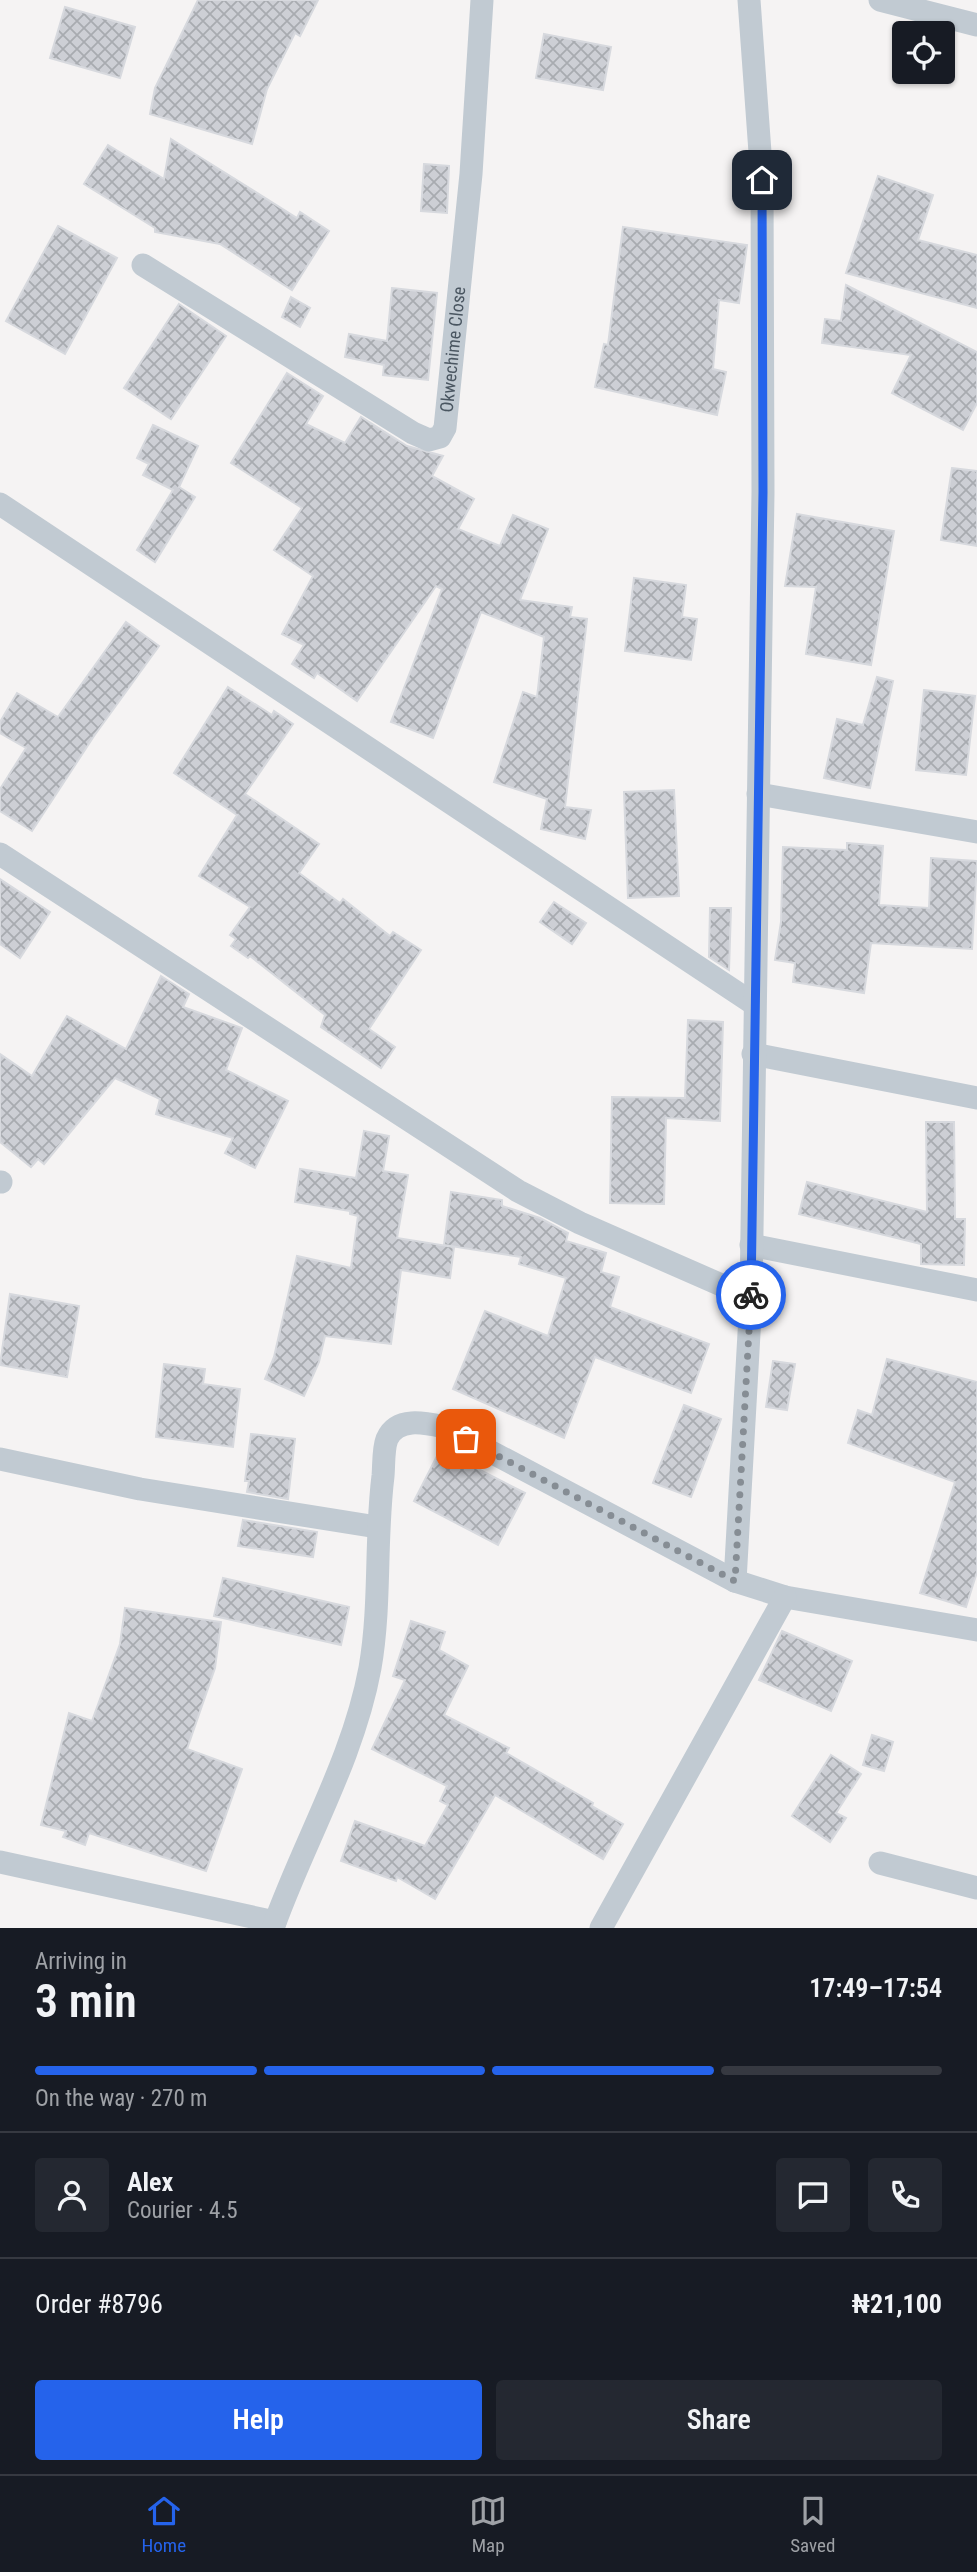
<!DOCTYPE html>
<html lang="en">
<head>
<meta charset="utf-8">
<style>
  :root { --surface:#171b24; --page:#242831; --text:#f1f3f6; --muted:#9ea1a6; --line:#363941; --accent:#2563eb }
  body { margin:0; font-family:"Roboto Condensed",sans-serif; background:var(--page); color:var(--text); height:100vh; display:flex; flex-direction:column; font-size:26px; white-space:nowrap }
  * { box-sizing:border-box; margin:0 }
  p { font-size:23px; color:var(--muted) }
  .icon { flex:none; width:38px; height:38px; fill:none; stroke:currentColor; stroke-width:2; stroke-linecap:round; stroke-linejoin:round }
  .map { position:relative; height:1928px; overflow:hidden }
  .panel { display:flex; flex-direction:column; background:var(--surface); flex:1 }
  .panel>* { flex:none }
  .controls { position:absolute; left:892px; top:21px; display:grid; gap:14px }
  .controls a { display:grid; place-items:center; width:63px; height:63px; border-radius:7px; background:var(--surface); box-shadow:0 2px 5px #0004; font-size:35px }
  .pin { position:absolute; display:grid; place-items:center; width:60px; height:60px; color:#fff; margin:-30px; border-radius:14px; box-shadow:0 4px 10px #0006 }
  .courier { position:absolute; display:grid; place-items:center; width:70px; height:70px; margin:-35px; border:5px solid #2563eb; border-radius:50%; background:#fff; color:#222; box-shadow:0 2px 9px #0007 }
  .head em { font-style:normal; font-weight:600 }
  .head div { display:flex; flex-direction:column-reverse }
  .head { display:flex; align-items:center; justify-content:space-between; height:119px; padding:0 35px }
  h1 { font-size:46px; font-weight:600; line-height:52px }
  .bar { display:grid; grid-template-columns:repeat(4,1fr); gap:10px 7px; align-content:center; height:84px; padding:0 35px }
  .bar i { height:9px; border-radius:5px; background:var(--line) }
  .bar .current { background:var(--accent) }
  .bar p { grid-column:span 4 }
  .line { display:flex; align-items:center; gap:18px; padding:0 35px; border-top:2px solid var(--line) }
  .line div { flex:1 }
  .round { display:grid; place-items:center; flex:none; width:74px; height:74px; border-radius:7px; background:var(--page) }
  .primary-button { display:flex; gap:14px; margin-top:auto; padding:14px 35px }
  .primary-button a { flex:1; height:80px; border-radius:7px; background:var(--accent); color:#fff; font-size:28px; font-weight:600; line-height:80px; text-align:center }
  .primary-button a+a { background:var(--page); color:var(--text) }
  .tab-bar { display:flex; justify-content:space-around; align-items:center; height:98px; border-top:2px solid var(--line); background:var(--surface); font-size:19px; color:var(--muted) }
  .tab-bar a { display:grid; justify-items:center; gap:4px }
  .tab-bar .current { color:var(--accent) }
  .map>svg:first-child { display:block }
  .building { fill:url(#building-cross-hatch); stroke:#d7d9de; stroke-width:2 }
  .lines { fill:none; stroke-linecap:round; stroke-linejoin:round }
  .minor { stroke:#c1cad2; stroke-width:23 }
  .done { stroke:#868d94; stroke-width:7; stroke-dasharray:0 12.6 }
  .route { stroke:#2563eb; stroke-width:9 }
  .labels { text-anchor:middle; stroke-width:5; stroke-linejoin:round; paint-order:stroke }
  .street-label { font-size:18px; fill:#4a5661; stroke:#fff }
</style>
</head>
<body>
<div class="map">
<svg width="977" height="1928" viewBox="0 0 977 1928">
  <defs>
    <pattern id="building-cross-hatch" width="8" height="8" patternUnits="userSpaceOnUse" patternTransform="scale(1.75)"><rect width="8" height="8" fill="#cdcfd5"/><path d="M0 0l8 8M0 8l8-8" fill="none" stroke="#a8abb0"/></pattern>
  </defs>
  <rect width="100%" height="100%" fill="#f5f3f3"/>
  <g class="building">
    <path d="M198 0H318L300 36 295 33 267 89 252 144 150 114 155 88Z"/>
    <path d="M65 7 135 27 120 78 50 58Z"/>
    <path d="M544 34 611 47 603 90 536 78Z"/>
    <path d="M171 139 297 218 300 212 329 231 292 290 220 244 155 232V228L84 184 108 145 164 179Z"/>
    <path d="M424 164 449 166 447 213 421 211Z"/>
    <path d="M878 176 933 195 918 240 977 255V308L846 273Z"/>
    <path d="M58 226 117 258 65 354 6 321Z"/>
    <path d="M623 227 747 245 739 303 719 300 713 369 726 372 717 415 595 387 604 344 608 345Z"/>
    <path d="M846 285 977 352V403L963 430 892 393 911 355 822 343 825 319 841 321Z"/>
    <path d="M392 288 437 293 428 380 383 375 384 365 345 357 349 334 387 341Z"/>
    <path d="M291 297 310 308 300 327 282 317Z"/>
    <path d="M179 304 226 336 171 419 124 388Z"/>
    <path d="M287 373 323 396 306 424 345 443 361 417 407 446 443 456 432 476 474 499 458 529 500 546 513 515 548 529 520 600 572 607 570 617 587 619 565 807 591 810 585 839 541 829 547 799 494 782 523 692 537 697 544 637 481 612 433 738 391 722 442 589 436 586 357 701 317 673 314 678 292 664 304 645 282 634 313 576 274 550 302 508 231 463Z"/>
    <path d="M153 425 198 446 179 487 195 497 155 562 137 550 173 490 143 475 149 464 137 458Z"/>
    <path d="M952 468 977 471V546L941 540Z"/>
    <path d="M797 514 894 531 871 665 806 654 816 587 785 586Z"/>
    <path d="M634 578 686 585 682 617 697 619 691 660 625 651Z"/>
    <path d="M126 622 159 646 94 736 32 831 0 811V789L26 748 0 733V722L17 693 58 717Z"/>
    <path d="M877 677 893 681 870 788 824 778 837 719 863 725Z"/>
    <path d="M228 687 272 715 274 711 293 724 245 794 319 844 299 873 340 903 343 899 390 936 393 932 421 950 369 1029 395 1047 381 1068 321 1027 325 1015 250 956 248 958 231 946 236 939 230 935 250 907 199 876 237 815 174 773Z"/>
    <path d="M924 690 975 696 966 775 916 770Z"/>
    <path d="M674 790 679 896 628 898 624 792Z"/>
    <path d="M847 843 883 846 879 905 929 908 931 858 977 861 972 949 871 943 864 993 793 982 795 963 775 960 781 922 783 847 847 850Z"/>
    <path d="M0 879 50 912 20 958 0 944Z"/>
    <path d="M554 902 586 923 572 944 540 922Z"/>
    <path d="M710 908H731L729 970 709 957Z"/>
    <path d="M161 976 189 994 183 1007 242 1028 226 1070 288 1101 255 1168 225 1153 233 1138 156 1114 160 1099 115 1078 44 1164 38 1159 31 1167 0 1142V1054L32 1076 67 1016 126 1049Z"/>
    <path d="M688 1020 723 1022 720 1121 666 1118 664 1204 610 1203 612 1097 685 1098Z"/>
    <path d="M926 1122H954L955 1219H965L964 1265 921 1264V1244L799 1214 807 1182 927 1212Z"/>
    <path d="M364 1131 389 1136 383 1171 408 1175 397 1238 454 1247 450 1278 401 1270 391 1344 325 1336 319 1362 304 1396 265 1379 274 1357 297 1256 351 1268 358 1216 350 1214V1211L295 1202 300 1169 356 1178Z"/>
    <path d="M451 1192 502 1200V1206L540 1218 568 1233 566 1241 606 1253 601 1272 619 1277 610 1307 709 1344 691 1393 595 1357 564 1438 453 1389 485 1311 548 1336 566 1278 519 1264 521 1257 444 1245Z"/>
    <path d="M10 1294 79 1306 67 1377 0 1365Z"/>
    <path d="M887 1359 977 1382V1572L966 1607 920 1593 955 1482 848 1443 858 1410 872 1415Z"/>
    <path d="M773 1361 795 1364 787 1410 766 1407Z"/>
    <path d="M164 1364 205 1369 203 1384 240 1389 233 1447 156 1437Z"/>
    <path d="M684 1405 721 1419 691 1497 653 1483Z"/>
    <path d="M251 1434 295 1439 288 1499 247 1492 249 1481H245Z"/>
    <path d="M447 1453 525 1493 498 1545 414 1501 437 1456 446 1457Z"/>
    <path d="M243 1520 317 1532 313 1557 238 1546Z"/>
    <path d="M223 1578 349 1607 341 1645 214 1616Z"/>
    <path d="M125 1608 221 1622 215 1668 187 1749 242 1769 206 1871 89 1833 85 1845 63 1837 66 1831 41 1825 69 1713 92 1721 120 1644Z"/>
    <path d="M411 1621 445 1632 439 1650 468 1666 444 1715 509 1748 506 1753 593 1803 592 1806 623 1824 603 1859 495 1795 435 1899 397 1877 396 1881 341 1861 355 1821 425 1846 448 1805 440 1801 447 1786 372 1749 405 1680 393 1676Z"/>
    <path d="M782 1631 852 1661 831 1711 759 1680Z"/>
    <path d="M872 1735 893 1742 884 1771 863 1765Z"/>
    <path d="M831 1755 861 1774 836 1813 846 1818 830 1842 792 1816Z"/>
  </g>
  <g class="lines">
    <g class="minor">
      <path d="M880 0 977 25"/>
      <path id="s1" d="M143 265 413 433 429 440 440 437 445 428 471 174 482 0"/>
      <path d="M0 504 754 1004"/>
      <path d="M758 794 977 832"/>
      <path d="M0 854 518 1191 580 1223 751 1298"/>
      <path d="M753 1054 977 1098"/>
      <path d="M0 1182H1"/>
      <path d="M751 1245 977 1290"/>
      <path d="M0 1459 140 1489 377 1527"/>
      <path d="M735 1581 751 1298 763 492 762 180 749 0"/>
      <path d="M0 1862 275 1922"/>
      <path d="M880 1863 977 1888"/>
      <path d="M273 1928C304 1841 353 1760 370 1668 381 1605 375 1540 383 1476 384 1466 383 1449 387 1439 397 1416 426 1423 444 1427L735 1581 785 1597 977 1630"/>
      <path d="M601 1928 785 1597"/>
    </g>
  </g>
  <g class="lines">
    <path class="done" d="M466 1439 735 1581 751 1295"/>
    <path class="route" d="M751 1295 763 492 762 180"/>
  </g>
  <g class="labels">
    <g class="street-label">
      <text dy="6" stroke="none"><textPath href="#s1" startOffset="436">Okwechime Close</textPath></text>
    </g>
  </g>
</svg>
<div class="controls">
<a><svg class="icon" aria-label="locate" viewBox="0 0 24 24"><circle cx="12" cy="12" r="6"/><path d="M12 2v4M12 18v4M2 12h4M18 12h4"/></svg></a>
</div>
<div class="pin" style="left:466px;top:1439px;background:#ea580c"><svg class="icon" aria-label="bag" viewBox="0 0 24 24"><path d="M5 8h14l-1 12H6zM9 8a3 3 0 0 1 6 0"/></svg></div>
<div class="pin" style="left:762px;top:180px;background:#1f2937"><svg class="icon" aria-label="home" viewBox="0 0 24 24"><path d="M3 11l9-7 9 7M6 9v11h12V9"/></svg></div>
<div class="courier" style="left:751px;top:1295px"><svg class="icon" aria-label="bike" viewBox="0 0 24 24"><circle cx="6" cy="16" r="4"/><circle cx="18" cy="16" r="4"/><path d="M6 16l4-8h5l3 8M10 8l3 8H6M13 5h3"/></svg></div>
</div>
<section class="panel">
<div class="head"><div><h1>3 min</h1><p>Arriving in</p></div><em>17:49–17:54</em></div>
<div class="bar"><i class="current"></i><i class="current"></i><i class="current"></i><i></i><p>On the way · 270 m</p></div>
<div class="line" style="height:126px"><a class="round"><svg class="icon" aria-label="person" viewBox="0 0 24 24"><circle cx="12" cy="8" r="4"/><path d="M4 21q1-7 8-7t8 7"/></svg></a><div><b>Alex</b><p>Courier · 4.5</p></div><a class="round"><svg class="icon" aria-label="chat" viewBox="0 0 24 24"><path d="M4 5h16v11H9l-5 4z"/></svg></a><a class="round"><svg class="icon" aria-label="phone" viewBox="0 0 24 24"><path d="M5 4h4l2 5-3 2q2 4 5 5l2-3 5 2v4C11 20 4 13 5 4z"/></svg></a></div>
<div class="line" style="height:91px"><div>Order #8796</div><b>₦21,100</b></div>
<div class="primary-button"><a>Help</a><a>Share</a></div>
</section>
<nav class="tab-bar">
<a class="current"><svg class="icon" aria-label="home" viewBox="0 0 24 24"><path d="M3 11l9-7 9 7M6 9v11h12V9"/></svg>Home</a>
<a><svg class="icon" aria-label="map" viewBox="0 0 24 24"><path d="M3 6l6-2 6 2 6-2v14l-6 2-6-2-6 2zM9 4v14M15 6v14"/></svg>Map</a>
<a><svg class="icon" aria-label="saved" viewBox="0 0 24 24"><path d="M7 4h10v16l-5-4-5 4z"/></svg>Saved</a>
</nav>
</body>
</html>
